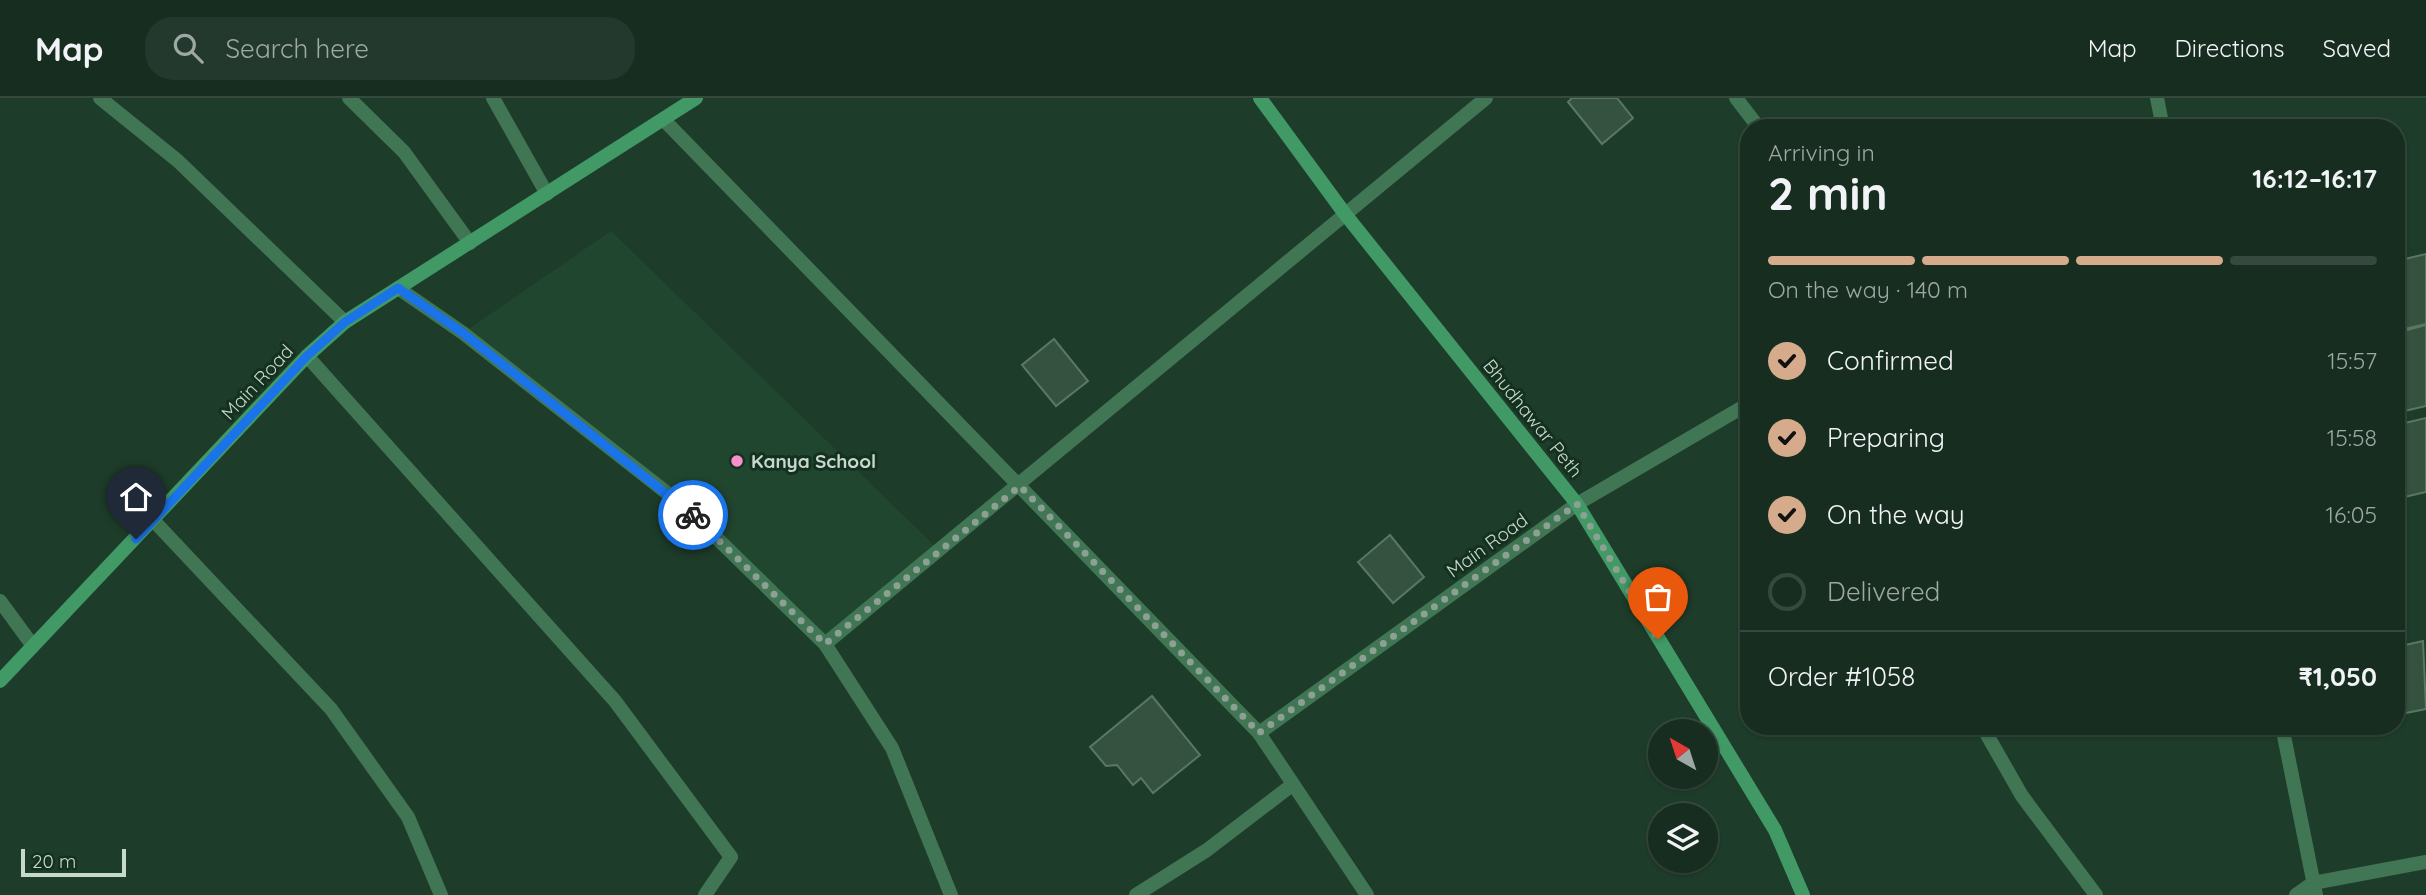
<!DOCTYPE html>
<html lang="en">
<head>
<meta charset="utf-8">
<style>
  :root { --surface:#162d20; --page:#23392d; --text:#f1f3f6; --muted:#9ea8a5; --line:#35493e; --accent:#d6ab8b }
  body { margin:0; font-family:Quicksand,sans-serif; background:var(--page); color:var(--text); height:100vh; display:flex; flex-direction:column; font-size:26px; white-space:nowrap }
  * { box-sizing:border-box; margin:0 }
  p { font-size:23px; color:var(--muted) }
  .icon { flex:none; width:38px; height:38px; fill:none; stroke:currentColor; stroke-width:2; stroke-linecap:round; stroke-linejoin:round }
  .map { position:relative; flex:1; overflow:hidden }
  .details { position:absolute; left:1740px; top:21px; width:665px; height:616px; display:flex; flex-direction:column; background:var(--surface); border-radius:28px; box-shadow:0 2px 5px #0004,0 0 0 2px var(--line) }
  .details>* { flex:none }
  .needle { width:46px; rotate:321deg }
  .fabs { position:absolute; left:1648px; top:621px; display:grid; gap:14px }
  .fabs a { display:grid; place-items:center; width:70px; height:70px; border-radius:50%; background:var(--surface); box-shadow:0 2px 5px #0004,0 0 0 2px var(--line); font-size:35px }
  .scale { position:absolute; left:21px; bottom:18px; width:105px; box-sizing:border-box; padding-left:7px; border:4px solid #c7d8cc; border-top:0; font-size:19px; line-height:24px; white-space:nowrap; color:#c7d8cc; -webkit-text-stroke:5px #143120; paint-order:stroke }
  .pin { position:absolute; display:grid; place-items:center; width:60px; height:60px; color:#fff; margin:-72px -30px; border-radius:50% 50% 50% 0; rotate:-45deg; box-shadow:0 0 7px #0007 }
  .pin .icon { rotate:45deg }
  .courier { position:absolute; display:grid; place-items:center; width:70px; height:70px; margin:-35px; border:5px solid #1a73e8; border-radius:50%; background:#fff; color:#222; box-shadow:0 2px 9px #0007 }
  .headline em { font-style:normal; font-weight:800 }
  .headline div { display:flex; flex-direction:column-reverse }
  .headline { display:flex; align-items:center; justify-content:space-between; height:119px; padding:0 28px }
  h1 { font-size:46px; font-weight:800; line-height:52px }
  .bar { display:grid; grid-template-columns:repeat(4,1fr); gap:10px 7px; align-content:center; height:84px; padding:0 28px }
  .bar i { height:9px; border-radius:5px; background:var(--line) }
  .bar .active { background:var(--accent) }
  .bar p { grid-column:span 4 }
  .line { display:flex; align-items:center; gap:18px; padding:0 28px; border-top:2px solid var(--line) }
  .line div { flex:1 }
  ol { padding:0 28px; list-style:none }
  li { display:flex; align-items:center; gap:21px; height:77px }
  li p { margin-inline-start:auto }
  li .icon { padding:7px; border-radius:50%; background:var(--accent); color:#111; stroke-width:4 }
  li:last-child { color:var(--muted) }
  li i { width:38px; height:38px; border:4px solid var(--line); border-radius:50% }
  header { display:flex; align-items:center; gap:42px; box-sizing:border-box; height:98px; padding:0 35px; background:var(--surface); border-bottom:2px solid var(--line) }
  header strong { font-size:33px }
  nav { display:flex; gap:38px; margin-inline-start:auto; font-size:24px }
  .search { width:490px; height:63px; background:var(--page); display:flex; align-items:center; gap:18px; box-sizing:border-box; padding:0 24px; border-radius:28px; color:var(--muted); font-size:26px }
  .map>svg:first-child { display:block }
  .built { fill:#214630 }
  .building { fill:#34523f; stroke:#597863; stroke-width:2 }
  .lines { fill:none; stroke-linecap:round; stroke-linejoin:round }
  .street { stroke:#417655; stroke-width:14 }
  .secondary { stroke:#419966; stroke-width:14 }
  .done { stroke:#8ca193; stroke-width:7; stroke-dasharray:0 12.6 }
  .route { stroke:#1a73e8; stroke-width:9 }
  .poi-dot { fill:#f890cc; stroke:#143120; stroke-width:2.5 }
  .labels { text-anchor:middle; stroke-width:6; stroke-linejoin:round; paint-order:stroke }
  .street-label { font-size:19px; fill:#c7d8cc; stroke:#143120 }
  .poi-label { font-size:19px; font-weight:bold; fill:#c7d8cc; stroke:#143120; text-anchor:start }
</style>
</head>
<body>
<header>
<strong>Map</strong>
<div class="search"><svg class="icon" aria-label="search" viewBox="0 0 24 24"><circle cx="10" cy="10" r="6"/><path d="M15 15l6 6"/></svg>Search here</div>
<nav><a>Map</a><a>Directions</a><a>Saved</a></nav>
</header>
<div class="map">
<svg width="2426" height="797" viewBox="0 0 2426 797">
  <rect width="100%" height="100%" fill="#1e3c2a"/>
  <path class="built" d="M611 133 940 453 825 546 685 409 463 235Z"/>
  <g class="building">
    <path d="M1572 0H1617L1633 20 1602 46 1568 4Z"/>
    <path d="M2426 156V226L2396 233V163Z"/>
    <path d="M2426 227V308L2396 315V235Z"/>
    <path d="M1054 241 1088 283 1056 308 1022 267Z"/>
    <path d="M2426 320V394L2396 401V327Z"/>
    <path d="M1390 437 1424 479 1393 505 1358 464Z"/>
    <path d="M2423 543 2426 611 2396 617V549Z"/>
    <path d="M1152 598 1200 657 1153 695 1141 680 1133 687 1117 667 1106 668 1090 649Z"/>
  </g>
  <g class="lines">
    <g class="street">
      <path d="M100 0 178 63 345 224"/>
      <path d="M349 0 404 54 470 145"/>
      <path d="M493 0 547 96"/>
      <path d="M1736 0 1759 30"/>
      <path d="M2157 0 2163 30"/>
      <path d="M664 22 1259 635 1367 797"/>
      <path d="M398 190 463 235 685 409 825 546 892 650 951 797"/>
      <path d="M307 258 615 603 731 759 705 797"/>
      <path d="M154 423 331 611 408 719 441 797"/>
      <path d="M0 503 33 548"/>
      <path d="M825 546 1486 0"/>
      <path d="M1982 628 2022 698 2096 797"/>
      <path d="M2282 628 2316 797"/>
      <path d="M1259 635 1577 406 1748 306"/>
      <path d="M1136 797 1207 752 1292 687"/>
      <path d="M2296 797 2313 785 2426 764"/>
    </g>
    <g class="secondary">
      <path d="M1260 0 1345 116 1577 406 1775 732 1803 797"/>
      <path d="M0 583 307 258 345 224 696 0"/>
    </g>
  </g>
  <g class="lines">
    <path class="done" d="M693 417 825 546 1020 388 1259 635 1577 406 1658 541"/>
    <path class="route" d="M136 441 307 258 345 224 398 190 463 235 693 417"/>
  </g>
  <circle class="poi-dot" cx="737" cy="363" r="7"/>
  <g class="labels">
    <g class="street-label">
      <text transform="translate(257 284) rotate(-47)" y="7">Main Road</text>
      <text transform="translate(1533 320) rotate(51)" y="7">Bhudhawar Peth</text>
      <text transform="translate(1487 447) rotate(-36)" y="7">Main Road</text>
    </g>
    <g class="poi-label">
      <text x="751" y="370">Kanya School</text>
    </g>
  </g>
</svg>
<div class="fabs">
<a><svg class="needle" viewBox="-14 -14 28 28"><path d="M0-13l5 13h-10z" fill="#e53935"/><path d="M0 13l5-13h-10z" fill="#9ea8a5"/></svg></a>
<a><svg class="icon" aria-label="layers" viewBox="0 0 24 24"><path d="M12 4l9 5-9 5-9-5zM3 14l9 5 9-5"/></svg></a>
</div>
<div class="scale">20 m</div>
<div class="pin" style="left:1658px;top:541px;background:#ea580c"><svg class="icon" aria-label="bag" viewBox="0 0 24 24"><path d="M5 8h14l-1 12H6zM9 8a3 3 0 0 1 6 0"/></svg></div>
<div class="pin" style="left:136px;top:441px;background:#1f2937"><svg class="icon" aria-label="home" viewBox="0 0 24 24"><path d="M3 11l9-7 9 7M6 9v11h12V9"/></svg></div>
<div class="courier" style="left:693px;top:417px"><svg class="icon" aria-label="bike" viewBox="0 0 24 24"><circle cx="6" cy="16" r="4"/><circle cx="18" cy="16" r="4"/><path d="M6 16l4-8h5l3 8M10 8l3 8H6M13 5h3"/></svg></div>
<section class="details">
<div class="headline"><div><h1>2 min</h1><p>Arriving in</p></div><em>16:12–16:17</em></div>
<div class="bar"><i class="active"></i><i class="active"></i><i class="active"></i><i></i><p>On the way · 140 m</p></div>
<ol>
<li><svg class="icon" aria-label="check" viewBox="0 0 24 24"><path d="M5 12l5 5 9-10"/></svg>Confirmed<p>15:57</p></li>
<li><svg class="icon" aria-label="check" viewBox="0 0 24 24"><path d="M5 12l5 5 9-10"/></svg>Preparing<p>15:58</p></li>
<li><svg class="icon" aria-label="check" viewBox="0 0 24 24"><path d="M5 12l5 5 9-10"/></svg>On the way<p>16:05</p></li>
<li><i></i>Delivered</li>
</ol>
<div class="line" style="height:91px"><div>Order #1058</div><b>₹1,050</b></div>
</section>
</div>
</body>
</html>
